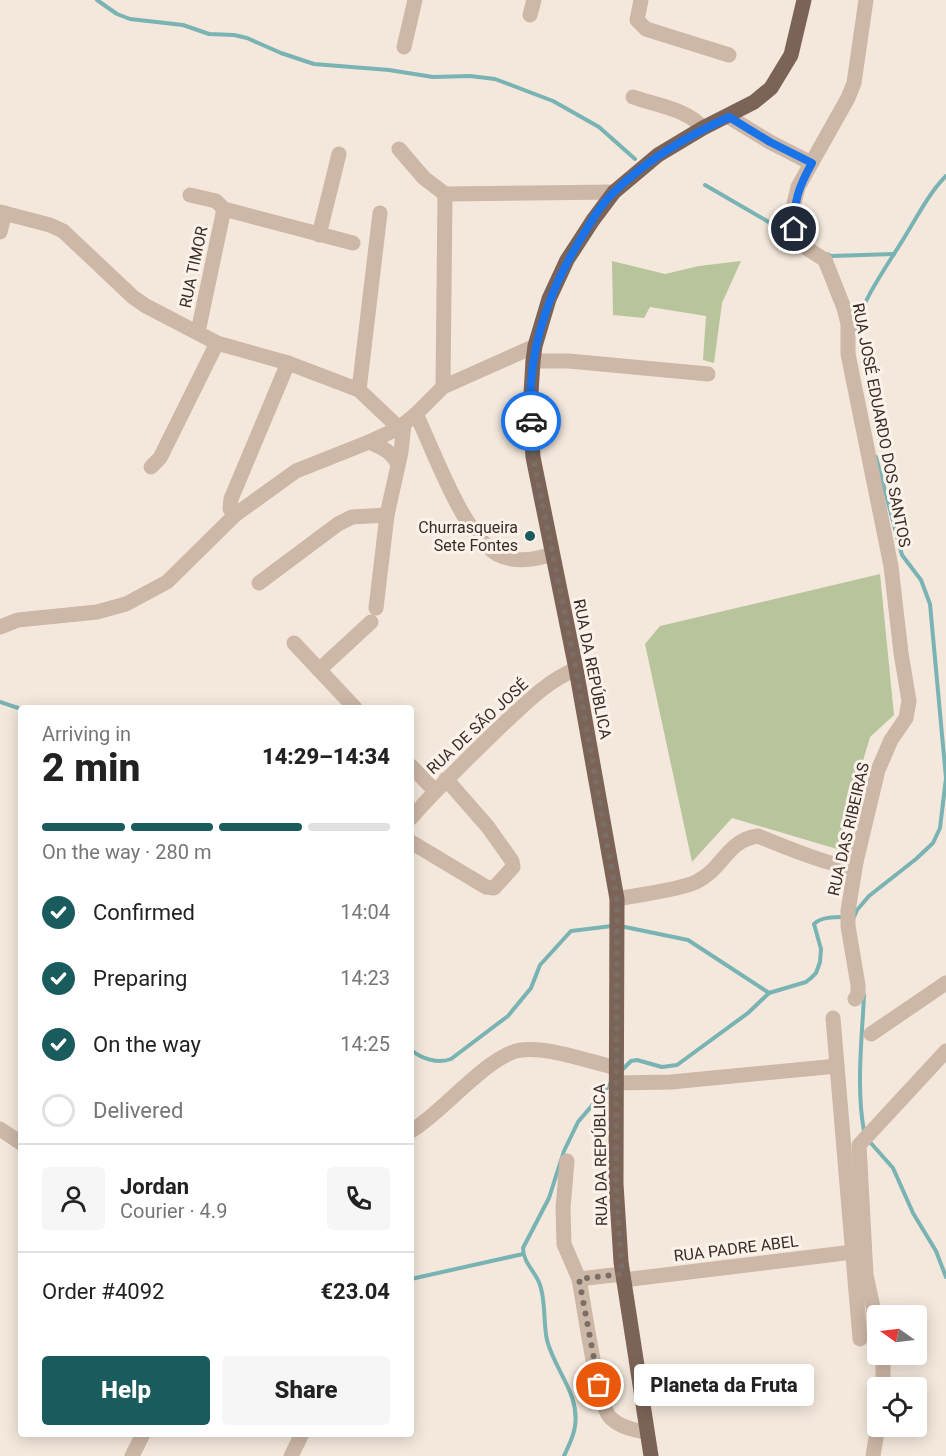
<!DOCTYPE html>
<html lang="en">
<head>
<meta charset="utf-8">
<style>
  :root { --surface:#fff; --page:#f6f6f6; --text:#222; --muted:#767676; --line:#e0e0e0; --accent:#1a5b5e }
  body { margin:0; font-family:Roboto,sans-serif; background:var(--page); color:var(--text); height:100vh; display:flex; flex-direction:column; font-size:22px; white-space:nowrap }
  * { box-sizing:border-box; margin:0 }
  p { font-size:20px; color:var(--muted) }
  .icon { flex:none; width:33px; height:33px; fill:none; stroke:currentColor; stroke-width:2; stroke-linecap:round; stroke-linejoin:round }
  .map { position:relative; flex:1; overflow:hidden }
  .details { position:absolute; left:18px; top:705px; width:396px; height:732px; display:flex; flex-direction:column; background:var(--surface); border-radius:6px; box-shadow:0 3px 15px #0003 }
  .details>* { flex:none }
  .needle { width:39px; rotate:284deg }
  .controls { position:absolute; left:867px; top:1305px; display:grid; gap:12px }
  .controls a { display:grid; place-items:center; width:60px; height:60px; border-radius:6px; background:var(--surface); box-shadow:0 3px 15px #0003; font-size:30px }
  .pin { position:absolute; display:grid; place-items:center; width:51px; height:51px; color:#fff; margin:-26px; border:3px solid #fff; border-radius:50%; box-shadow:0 2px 6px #0007 }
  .courier { position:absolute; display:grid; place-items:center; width:60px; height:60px; margin:-30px; border:4px solid #1a73e8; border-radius:50%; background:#fff; color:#222; box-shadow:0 2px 8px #0007 }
  .bubble { position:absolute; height:42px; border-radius:6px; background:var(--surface); box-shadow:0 3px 15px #0003; font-size:20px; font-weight:800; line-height:42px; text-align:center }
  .overview em { font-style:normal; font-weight:800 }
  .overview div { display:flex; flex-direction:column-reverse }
  .overview { display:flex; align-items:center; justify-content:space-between; height:102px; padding:0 24px }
  h1 { font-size:39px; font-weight:800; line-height:45px }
  .bar { display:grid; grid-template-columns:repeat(4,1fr); gap:9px 6px; align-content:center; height:72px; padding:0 24px }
  .bar i { height:8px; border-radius:4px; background:var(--line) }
  .bar .current { background:var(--accent) }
  .bar p { grid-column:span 4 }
  .line { display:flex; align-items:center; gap:15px; padding:0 24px; border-top:2px solid var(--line) }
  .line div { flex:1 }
  .round { display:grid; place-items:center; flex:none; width:63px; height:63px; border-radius:6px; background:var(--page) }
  ol { padding:0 24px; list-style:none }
  li { display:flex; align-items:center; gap:18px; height:66px }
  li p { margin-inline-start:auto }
  li .icon { padding:6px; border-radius:50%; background:var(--accent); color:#fff; stroke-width:4 }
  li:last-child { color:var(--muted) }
  li i { width:33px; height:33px; border:3px solid var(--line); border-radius:50% }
  .cta { display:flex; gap:12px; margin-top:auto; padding:12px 24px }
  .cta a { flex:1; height:69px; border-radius:6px; background:var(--accent); color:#fff; font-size:24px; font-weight:800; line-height:69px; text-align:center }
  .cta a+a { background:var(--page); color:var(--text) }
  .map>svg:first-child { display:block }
  .green { fill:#b8c49b }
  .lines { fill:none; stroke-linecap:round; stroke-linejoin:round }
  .stream { stroke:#79b3b3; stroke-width:4 }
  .minor { stroke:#cdb7a7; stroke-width:15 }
  .major { stroke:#7c6358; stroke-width:15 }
  .done { stroke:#7a6e67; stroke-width:6; stroke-dasharray:0 10.8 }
  .route { stroke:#1a73e8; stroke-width:8 }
  .poi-dot { fill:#1a5b5e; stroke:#fbf2e9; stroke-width:2 }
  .labels { text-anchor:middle; stroke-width:6; stroke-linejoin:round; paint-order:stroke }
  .street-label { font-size:16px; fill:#392d28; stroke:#fbf2e9 }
  .poi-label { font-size:16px; fill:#392d28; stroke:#fbf2e9; text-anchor:end }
</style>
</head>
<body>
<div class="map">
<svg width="946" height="1456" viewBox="0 0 946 1456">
  <rect width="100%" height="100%" fill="#f4e8dc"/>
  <g class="green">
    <path d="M612 261 665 274 699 266 741 261 722 303 714 363 703 360 706 316 650 307 644 318 613 315Z"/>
    <path d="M880 574 894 715 870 737 837 849 732 818 692 862 645 644 660 626Z"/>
  </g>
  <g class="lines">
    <g class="stream">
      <path d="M97 0 117 14 130 19 183 25 209 34 234 35 247 38 281 53 314 64 389 70 433 77 470 76 495 79 553 101 599 127 635 159"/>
      <path d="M705 185 791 235"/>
      <path d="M827 254 831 256 894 254"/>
      <path d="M855 332C859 304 889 263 904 238 917 217 929 193 946 176"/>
      <path d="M0 702 21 709"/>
      <path d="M854 917 857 910 869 896 916 859 933 843 940 828 946 778 930 604 921 580 902 555 876 457"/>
      <path d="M620 926 688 940 769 993"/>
      <path d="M411 1050C422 1059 438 1064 451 1059L508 1016 531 988 540 965 571 931 612 926"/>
      <path d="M622 1070 631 1061 637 1060 662 1067 677 1065 748 1013 769 993 806 982 811 978 816 973 820 962 821 949 814 924C821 917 834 917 844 917"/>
      <path d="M864 1131C856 1088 862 1039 864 995"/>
      <path d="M869 1141 893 1168 913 1213 936 1251 946 1277"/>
      <path d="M411 1279 523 1254"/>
      <path d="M564 1456C568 1447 574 1436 575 1426 580 1394 554 1369 547 1340 543 1322 546 1302 540 1285 536 1272 523 1263 523 1248L549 1198 564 1151 578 1122 611 1083"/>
    </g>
    <g class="minor">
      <path d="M641 0 637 20 646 29 729 55"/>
      <path d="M530 15 534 0"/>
      <path d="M404 47 415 0"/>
      <path d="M633 97C656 105 687 109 703 128"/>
      <path d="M729 117 770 142 811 163"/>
      <path d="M399 149 424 178 445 194 614 192"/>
      <path d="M190 195 216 201 224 209 353 243"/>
      <path d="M0 212 50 225 63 231 133 297 146 306 217 343 288 363 359 390 399 428"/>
      <path d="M0 232 5 213"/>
      <path d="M319 235 339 154"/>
      <path d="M198 332 224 209"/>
      <path d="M533 361H569L708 374"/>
      <path d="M443 387 445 194"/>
      <path d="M359 390 380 213"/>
      <path d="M416 414C434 451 462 533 497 554 514 563 535 560 552 554"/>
      <path d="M369 442C382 448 392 451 398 465"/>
      <path d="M151 467 160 458 217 343"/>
      <path d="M235 515 230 509 231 499 288 363"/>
      <path d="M259 583 338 524 352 517 387 515"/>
      <path d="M376 608 387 515 401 452 404 424"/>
      <path d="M0 627 18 620 97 612 126 604 167 582 235 515 296 471 369 442 399 428 416 414 443 387 535 346"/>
      <path d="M294 643 355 708"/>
      <path d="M319 670 371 622"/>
      <path d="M411 766 435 791"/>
      <path d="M411 818C439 786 469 757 499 728 523 706 545 682 576 669"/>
      <path d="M411 842 486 887 494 888 513 867 512 861 488 827 446 779"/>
      <path d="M617 899C637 895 679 890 696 882 723 869 727 840 758 836 775 843 833 867 848 866 852 866 854 864 856 862"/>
      <path d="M855 999 858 994V985L848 926V911L856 862 878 770 891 740 906 718 909 701 901 653 891 566 848 354V324L844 308 825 260 797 242 794 229V204L798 187 848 98 854 83 866 0"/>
      <path d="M833 1018 860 1339"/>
      <path d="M871 1034 946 983"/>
      <path d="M616 1083 671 1082 837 1066"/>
      <path d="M0 1129 21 1143"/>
      <path d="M411 1131C442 1113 489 1054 521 1050 550 1047 588 1061 616 1068"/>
      <path d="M567 1161 563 1208 564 1244 579 1279 622 1274"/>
      <path d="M579 1279C584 1305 597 1400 609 1416 618 1427 633 1429 647 1433"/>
      <path d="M623 1280 853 1252"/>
      <path d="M878 1330 866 1275 859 1145 946 1051"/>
      <path d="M883 1354V1388"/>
      <path d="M132 1456 143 1434"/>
      <path d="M291 1456 302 1434"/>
      <path d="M873 1456 878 1426"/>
    </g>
    <path class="major" d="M651 1456 621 1262 616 1184 617 899 576 669 533 457 530 410 533 361 535 346 549 299 567 260 593 220 614 192 658 155 703 128 754 102 771 88 791 55 804 0"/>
  </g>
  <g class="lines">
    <path class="done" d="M531 421 533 457 576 669 617 899 616 1184 622 1274 579 1279 599 1385"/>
    <path class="route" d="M531 421C526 354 548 291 583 235 592 220 602 203 615 191 648 159 687 136 729 117L770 142 812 163C798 188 794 201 794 229"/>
  </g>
  <circle class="poi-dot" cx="530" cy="536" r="6"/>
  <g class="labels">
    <g class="street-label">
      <text transform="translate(193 267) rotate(-78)" y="6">RUA TIMOR</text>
      <text transform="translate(882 425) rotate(79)" y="6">RUA JOSÉ EDUARDO DOS SANTOS</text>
      <text transform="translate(593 669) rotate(79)" y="6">RUA DA REPÚBLICA</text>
      <text transform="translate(477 726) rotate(-43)" y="6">RUA DE SÃO JOSÉ</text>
      <text transform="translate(848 829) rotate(-77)" y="6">RUA DAS RIBEIRAS</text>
      <text transform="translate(600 1155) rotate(-91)" y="6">RUA DA REPÚBLICA</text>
      <text transform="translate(736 1248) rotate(-7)" y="6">RUA PADRE ABEL</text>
    </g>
    <g class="poi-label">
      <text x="518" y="533">Churrasqueira<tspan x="518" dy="18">Sete Fontes</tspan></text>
    </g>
  </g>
</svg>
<div class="controls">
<a><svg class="needle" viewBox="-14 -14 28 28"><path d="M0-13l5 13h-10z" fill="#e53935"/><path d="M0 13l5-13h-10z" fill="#767676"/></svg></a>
<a><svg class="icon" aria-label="locate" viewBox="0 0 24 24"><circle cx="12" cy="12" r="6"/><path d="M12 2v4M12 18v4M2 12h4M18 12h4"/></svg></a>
</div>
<div class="pin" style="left:599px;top:1385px;background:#ea580c"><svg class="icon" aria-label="bag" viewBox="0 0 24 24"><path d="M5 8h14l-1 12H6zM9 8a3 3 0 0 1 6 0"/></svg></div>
<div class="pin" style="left:794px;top:229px;background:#1f2937"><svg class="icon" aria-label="home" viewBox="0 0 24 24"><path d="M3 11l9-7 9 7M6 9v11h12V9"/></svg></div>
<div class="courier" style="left:531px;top:421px"><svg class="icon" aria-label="car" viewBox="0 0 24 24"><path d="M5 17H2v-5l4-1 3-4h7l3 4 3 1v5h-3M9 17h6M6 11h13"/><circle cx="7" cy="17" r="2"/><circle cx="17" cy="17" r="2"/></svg></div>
<div class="bubble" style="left:634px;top:1364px;width:180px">Planeta da Fruta</div>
<section class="details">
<div class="overview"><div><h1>2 min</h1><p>Arriving in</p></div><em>14:29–14:34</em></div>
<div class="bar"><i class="current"></i><i class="current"></i><i class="current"></i><i></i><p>On the way · 280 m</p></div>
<ol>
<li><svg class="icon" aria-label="check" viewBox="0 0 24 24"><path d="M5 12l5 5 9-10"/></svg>Confirmed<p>14:04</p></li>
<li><svg class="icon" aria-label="check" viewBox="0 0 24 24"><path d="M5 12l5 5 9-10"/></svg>Preparing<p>14:23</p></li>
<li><svg class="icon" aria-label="check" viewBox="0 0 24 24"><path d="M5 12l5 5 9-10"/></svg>On the way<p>14:25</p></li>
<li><i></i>Delivered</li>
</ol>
<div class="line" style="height:108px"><a class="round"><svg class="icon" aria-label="person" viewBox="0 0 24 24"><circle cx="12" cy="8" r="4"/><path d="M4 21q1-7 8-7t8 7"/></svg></a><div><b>Jordan</b><p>Courier · 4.9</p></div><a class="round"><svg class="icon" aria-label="phone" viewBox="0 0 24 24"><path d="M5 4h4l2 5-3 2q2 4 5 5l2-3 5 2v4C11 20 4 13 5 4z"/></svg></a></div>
<div class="line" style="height:78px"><div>Order #4092</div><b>€23.04</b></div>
<div class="cta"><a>Help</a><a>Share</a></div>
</section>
</div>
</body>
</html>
